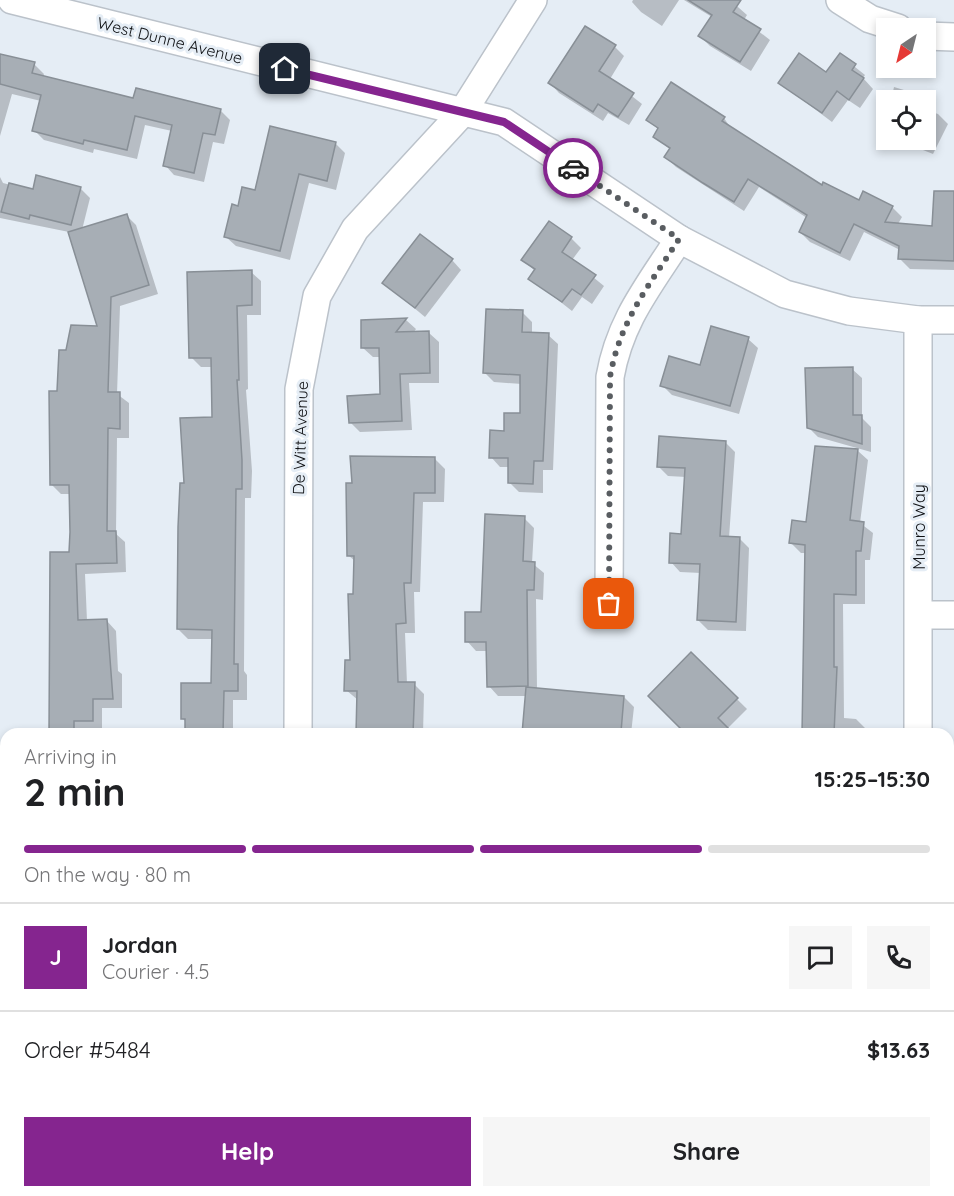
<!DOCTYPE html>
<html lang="en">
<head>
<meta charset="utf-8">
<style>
  :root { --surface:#fff; --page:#f6f6f6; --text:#202124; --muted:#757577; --line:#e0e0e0; --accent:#85258f }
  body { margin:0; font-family:Quicksand,sans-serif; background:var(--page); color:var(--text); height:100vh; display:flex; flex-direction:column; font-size:22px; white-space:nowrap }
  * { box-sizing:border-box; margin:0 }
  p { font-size:20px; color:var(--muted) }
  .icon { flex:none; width:33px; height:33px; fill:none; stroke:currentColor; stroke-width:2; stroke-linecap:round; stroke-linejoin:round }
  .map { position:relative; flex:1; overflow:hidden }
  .details { position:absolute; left:0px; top:728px; width:954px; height:470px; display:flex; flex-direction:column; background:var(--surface); border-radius:18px 18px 0 0; box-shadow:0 3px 9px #0003 }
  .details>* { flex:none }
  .needle { width:39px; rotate:215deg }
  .fabs { position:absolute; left:876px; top:18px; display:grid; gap:12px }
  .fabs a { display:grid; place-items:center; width:60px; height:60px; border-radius:0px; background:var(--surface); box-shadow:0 3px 9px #0003; font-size:30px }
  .pin { position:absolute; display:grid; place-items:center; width:51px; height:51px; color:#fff; margin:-26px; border-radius:12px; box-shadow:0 3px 9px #0006 }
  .courier { position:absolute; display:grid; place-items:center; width:60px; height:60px; margin:-30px; border:4px solid #85258f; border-radius:50%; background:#fff; color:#222; box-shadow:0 2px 8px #0007 }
  .headline em { font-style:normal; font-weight:700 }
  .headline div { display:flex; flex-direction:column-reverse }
  .headline { display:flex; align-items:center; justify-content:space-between; height:102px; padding:0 24px }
  h1 { font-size:39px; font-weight:700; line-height:45px }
  .bar { display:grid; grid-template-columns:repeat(4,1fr); gap:9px 6px; align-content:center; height:72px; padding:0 24px }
  .bar i { height:8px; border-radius:4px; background:var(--line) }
  .bar .active { background:var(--accent) }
  .bar p { grid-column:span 4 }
  .line { display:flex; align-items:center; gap:15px; padding:0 24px; border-top:2px solid var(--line) }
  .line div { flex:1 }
  .round { display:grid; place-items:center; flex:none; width:63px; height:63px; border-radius:0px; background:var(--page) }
  .button { display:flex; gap:12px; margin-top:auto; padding:12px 24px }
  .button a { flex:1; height:69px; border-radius:0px; background:var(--accent); color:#fff; font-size:24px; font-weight:700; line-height:69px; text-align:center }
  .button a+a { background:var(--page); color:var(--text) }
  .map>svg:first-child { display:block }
  .shadow { fill:#0003 }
  .building { fill:#a7aeb5; stroke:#888f96; stroke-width:1.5 }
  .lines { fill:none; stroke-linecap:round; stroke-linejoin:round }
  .minor-casing { stroke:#bbc2ca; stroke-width:30 }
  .minor { stroke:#fff; stroke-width:27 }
  .done { stroke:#595d61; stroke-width:6; stroke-dasharray:0 10.8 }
  .route { stroke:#85258f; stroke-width:8 }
  .labels { text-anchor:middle; stroke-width:6; stroke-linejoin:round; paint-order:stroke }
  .street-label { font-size:16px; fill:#0d0f12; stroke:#e5edf5 }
</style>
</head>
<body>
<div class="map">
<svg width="954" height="1196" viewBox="0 0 954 1196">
  <rect width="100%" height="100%" fill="#e5edf5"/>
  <g class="shadow">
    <path d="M633 0H679L662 26 641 12 632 2Z"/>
    <path d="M684 0H730L747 15 744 20 770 40 751 71 710 46 700 36 712 17Z"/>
    <path d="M615 47 624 56 610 79 642 104 629 125 608 113 603 121 559 93 550 83Z"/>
    <path d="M0 55 34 64 44 74 43 77 134 100 220 110 230 120 224 144 213 142 204 182 174 175 165 165 172 131 145 125 137 159 94 149 93 153 44 140 34 130 41 101 12 94 0 136Z"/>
    <path d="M840 55 865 75 863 78 873 89 860 108 848 100 832 122 780 83 827 74Z"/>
    <path d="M894 87 924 96 934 106 932 112 938 114 948 124 933 154 898 140H926V100H891Z"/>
    <path d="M724 118 732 130 822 187 860 202 892 207 902 217 898 224 934 227 954 193V270L910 269 900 259V250L864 232 850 261 810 242 800 232 807 218 759 187 744 211 676 167 666 157 671 150 655 137 659 130 648 120Z"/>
    <path d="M335 143 345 153 336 190 309 183 290 260 236 246 226 237 239 208 256 192Z"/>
    <path d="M0 177 3 183 34 191 80 188 90 198 82 230 126 215 136 225 158 294 120 306 117 394 129 403V438H117L116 534 125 542 126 572 85 574 87 621H107L116 631 118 671 122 674V708H102V734H49L52 690 49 600H53L71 553V494H61L51 484 59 393 67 352 99 327 69 232 0 218Z"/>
    <path d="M571 238 581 248 572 260 604 286 592 304 582 297 572 311 530 278 535 271 523 260Z"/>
    <path d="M452 260 461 270 425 317 384 283Z"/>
    <path d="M251 272 261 281V315H247L248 389 246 390 252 471 251 498H245L244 671 247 675V700H233V734H186V722L182 718 212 685 213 639H188L178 629 185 484 213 418V367H201L191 357Z"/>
    <path d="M522 312 532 322V334L548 335 558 344 553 470H543V493L519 492 509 482V467H500L491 457 505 432 521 415 522 384 494 382 485 373Z"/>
    <path d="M406 320 416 329 413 333H429L439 342V383H409L412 430 360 432 350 422 382 395 381 357H373L363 348 362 321Z"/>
    <path d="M748 339 758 348 739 414 672 395 662 385 701 366Z"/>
    <path d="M852 369 862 378V418L871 427V452L818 437 808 427Z"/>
    <path d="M725 442 735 452 729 538H739L749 548 746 631 708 630 698 620 701 573 680 572 671 562 683 535 686 477 668 476 658 466Z"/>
    <path d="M858 451 868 460 860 523 873 533 870 560H865V604H843L844 718 856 719 866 729V734H803L806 553H801L791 543Z"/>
    <path d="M435 459 445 469 444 502H423L420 592H414L415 633H405L407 684H414L424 694 423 734H358V700L346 690 352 661 356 562 348 555Z"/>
    <path d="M524 518 534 528 532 563 544 573 543 600 536 599 537 689 624 697 634 707 631 734H524L527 696H498L489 686 488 651H476L467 641 483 613Z"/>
    <path d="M691 654 747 709 727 729 688 734Z"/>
    <path d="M948 975 954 976V1024L948 1018Z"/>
    <path d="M0 1104 6 1105V1191H147V1196H0Z"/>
    <path d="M948 1120H954V1157L948 1151Z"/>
  </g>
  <g class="building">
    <path d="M688 0H741L733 12 761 29 740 62 698 36 712 15Z"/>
    <path d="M585 26 616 45 599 71 634 93 618 117 598 104 593 112 548 83Z"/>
    <path d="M799 53 826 72 840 53 856 64 852 70 864 78 849 100 837 91 822 113 778 83Z"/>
    <path d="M0 54 35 62 32 73 97 89 133 98 136 88 221 109 215 135 203 133 194 173 163 166 172 125 135 116 127 150 84 140 83 144 32 131 41 95 0 84Z"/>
    <path d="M671 82 725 117 722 121 822 185 823 182 859 200 863 191 893 206 885 222 932 226 934 191H954V261L898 259 899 246 854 224 840 253 799 232 807 215 748 179 734 202 703 183 664 157 670 148 653 137 658 128 646 120Z"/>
    <path d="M270 126 336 142 327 181 299 174 280 251 224 237 232 204 238 206 242 187 255 190Z"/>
    <path d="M36 175 81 187 71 225 30 215 29 219 1 212 9 183 33 189Z"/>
    <path d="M127 214 149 285 111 297 108 392H120V429L108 428 107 531H116L117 563 76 564 78 620 107 619 113 699H93V721H74V734H49L50 552H69L70 532 69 485H50L49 391H57L59 350H66L71 325 97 326 68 232Z"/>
    <path d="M549 221 572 237 562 252 596 275 581 295 572 289 562 302 528 279 535 269 521 260Z"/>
    <path d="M420 234 453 259 415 308 382 283Z"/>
    <path d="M252 270V305L237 306 239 380H237L242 460V489H236L234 664H238V691H224L223 734H185V719H181V683H211L212 630 177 629 178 527 180 483H184L180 418 212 417 211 358H189L187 272Z"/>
    <path d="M486 309 523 310 522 332 549 333 543 461H534L533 484 508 483V458H489L490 430 504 431V413H520V375L483 373Z"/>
    <path d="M407 318 396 332 429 331 430 373 400 374 402 421 349 423 347 396 380 394 379 348H361V320Z"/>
    <path d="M711 326 749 337 730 406 660 386 669 356 700 365Z"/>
    <path d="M853 367V415H862V444L807 428 805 368Z"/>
    <path d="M659 436 726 441 720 536 740 537 736 622 697 620 700 564 669 563 670 533 681 534 685 468 657 467Z"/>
    <path d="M815 446 858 449 850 520 864 522 861 551H856V595L834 594V667H837L834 734H802L805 545 789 543 792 520 806 522Z"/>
    <path d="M350 456 435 457V493H414L411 583H404L406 623 396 624 398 682H415L413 734H356L357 691H344L345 660H350L348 594H353L354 556H347L346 483H352Z"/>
    <path d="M485 514 525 516 523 561 535 562 534 590H527L528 686 487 687 486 642H465V612H481Z"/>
    <path d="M691 652 738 698 718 718 734 734H686L648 696Z"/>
    <path d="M526 687 624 696 621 732 597 729 596 734H522Z"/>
  </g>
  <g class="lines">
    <defs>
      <g id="minor">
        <path d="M12 0 504 122 679 239 785 294 849 311 918 320H954"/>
        <path d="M840 0 870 19 898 28"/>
        <path d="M926 36 954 37"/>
        <path d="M609 604 610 377C620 320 649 286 679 239"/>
        <path d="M920 615H954"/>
        <path d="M298 734 299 389 317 296 355 229 462 113 533 0"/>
        <path d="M918 734V320"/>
        <path d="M0 803 1 906"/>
        <path d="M948 907H954"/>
        <path d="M289 1196 290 1191"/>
      </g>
    </defs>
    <use href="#minor" class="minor-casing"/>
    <use href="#minor" class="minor"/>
  </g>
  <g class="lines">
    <path class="done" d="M573 168 679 239C649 286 620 320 610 377L609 604"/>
    <path class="route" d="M285 69 504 122 573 168"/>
  </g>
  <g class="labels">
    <g class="street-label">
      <text transform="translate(170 40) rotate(14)" y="6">West Dunne Avenue</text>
      <text transform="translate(300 438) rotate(-88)" y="6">De Witt Avenue</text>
      <text transform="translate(919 527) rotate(-90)" y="6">Munro Way</text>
    </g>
  </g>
</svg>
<div class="fabs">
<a><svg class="needle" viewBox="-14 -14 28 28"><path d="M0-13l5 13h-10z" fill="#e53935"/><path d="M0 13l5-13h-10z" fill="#757577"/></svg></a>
<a><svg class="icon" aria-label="locate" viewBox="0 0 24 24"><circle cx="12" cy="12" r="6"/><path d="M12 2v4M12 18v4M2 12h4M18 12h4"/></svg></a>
</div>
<div class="pin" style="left:609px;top:604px;background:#ea580c"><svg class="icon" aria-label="bag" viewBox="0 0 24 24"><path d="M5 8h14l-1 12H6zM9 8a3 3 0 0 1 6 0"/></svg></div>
<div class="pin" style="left:285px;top:69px;background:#1f2937"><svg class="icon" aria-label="home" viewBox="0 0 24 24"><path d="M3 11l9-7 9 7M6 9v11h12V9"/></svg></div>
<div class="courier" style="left:573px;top:168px"><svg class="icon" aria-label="car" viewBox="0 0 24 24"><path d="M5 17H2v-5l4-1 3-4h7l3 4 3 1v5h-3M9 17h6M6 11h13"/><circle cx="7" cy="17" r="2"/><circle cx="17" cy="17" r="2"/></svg></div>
<section class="details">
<div class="headline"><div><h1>2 min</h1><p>Arriving in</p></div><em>15:25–15:30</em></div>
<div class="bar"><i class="active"></i><i class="active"></i><i class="active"></i><i></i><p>On the way · 80 m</p></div>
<div class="line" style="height:108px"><b class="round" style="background:var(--accent);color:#fff">J</b><div><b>Jordan</b><p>Courier · 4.5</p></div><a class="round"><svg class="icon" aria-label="chat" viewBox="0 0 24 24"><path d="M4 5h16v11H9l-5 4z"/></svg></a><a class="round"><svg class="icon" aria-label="phone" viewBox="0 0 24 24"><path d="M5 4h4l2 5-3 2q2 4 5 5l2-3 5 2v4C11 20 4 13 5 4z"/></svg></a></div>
<div class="line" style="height:78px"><div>Order #5484</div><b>$13.63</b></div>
<div class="button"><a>Help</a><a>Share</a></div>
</section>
</div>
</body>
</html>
